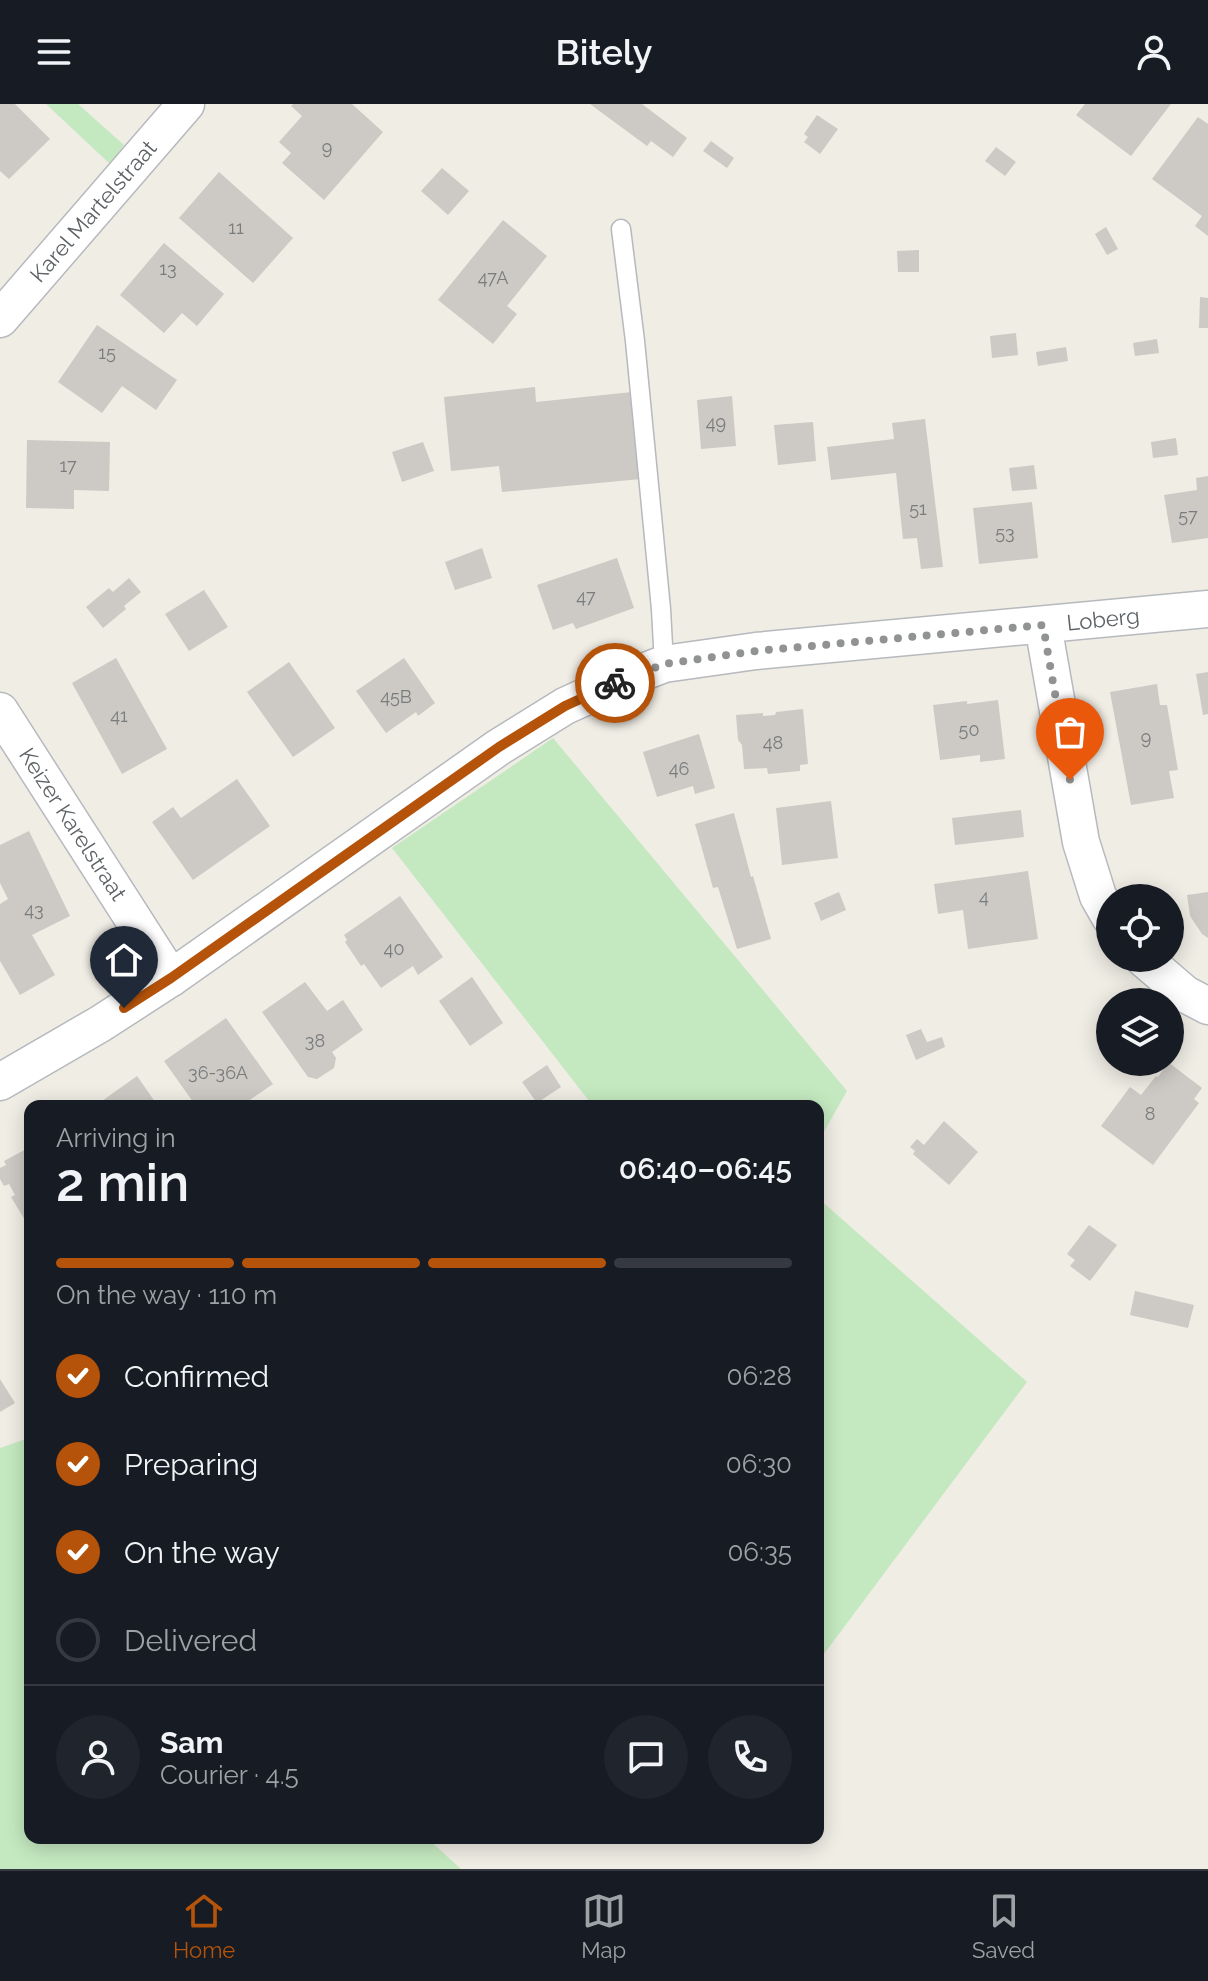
<!DOCTYPE html>
<html lang="en">
<head>
<meta charset="utf-8">
<style>
  :root { --surface:#171b24; --page:#20242c; --text:#f1f3f6; --muted:#9ea1a6; --line:#363941; --accent:#b45309 }
  body { margin:0; font-family:Raleway,sans-serif; background:var(--page); color:var(--text); height:100vh; display:flex; flex-direction:column; font-size:30px; white-space:nowrap }
  * { box-sizing:border-box; margin:0 }
  p { font-size:26px; color:var(--muted) }
  .icon { flex:none; width:44px; height:44px; fill:none; stroke:currentColor; stroke-width:2; stroke-linecap:round; stroke-linejoin:round }
  .map { position:relative; flex:1; overflow:hidden }
  .panel { position:absolute; left:24px; top:996px; width:800px; height:744px; display:flex; flex-direction:column; background:var(--surface); border-radius:16px; box-shadow:0 4px 20px #0003 }
  .panel>* { flex:none }
  .buttons { position:absolute; left:1096px; top:780px; display:grid; gap:16px }
  .buttons a { display:grid; place-items:center; width:88px; height:88px; border-radius:50%; background:var(--surface); box-shadow:0 4px 20px #0003; font-size:40px }
  .pin { position:absolute; display:grid; place-items:center; width:68px; height:68px; color:#fff; margin:-82px -34px; border-radius:50% 50% 50% 0; rotate:-45deg; box-shadow:0 0 8px #0007 }
  .pin .icon { rotate:45deg }
  .courier { position:absolute; display:grid; place-items:center; width:80px; height:80px; margin:-40px; border:6px solid #b45309; border-radius:50%; background:#fff; color:#222; box-shadow:0 2px 10px #0007 }
  .head em { font-style:normal; font-weight:600 }
  .head div { display:flex; flex-direction:column-reverse }
  .head { display:flex; align-items:center; justify-content:space-between; height:136px; padding:0 32px }
  h1 { font-size:52px; font-weight:600; line-height:60px }
  .bar { display:grid; grid-template-columns:repeat(4,1fr); gap:12px 8px; align-content:center; height:96px; padding:0 32px }
  .bar i { height:10px; border-radius:6px; background:var(--line) }
  .bar .current { background:var(--accent) }
  .bar p { grid-column:span 4 }
  .line { display:flex; align-items:center; gap:20px; padding:0 32px; border-top:2px solid var(--line) }
  .line div { flex:1 }
  .round { display:grid; place-items:center; flex:none; width:84px; height:84px; border-radius:42px; background:var(--page) }
  ol { padding:0 32px; list-style:none }
  li { display:flex; align-items:center; gap:24px; height:88px }
  li p { margin-inline-start:auto }
  li .icon { padding:8px; border-radius:50%; background:var(--accent); color:#fff; stroke-width:4 }
  li:last-child { color:var(--muted) }
  li i { width:44px; height:44px; border:4px solid var(--line); border-radius:50% }
  header { display:flex; justify-content:space-between; align-items:center; height:104px; padding:0 32px; background:var(--surface); font-size:36px; font-weight:600 }
  .tab-bar { display:flex; justify-content:space-around; align-items:center; height:112px; border-top:2px solid var(--line); background:var(--surface); font-size:22px; color:var(--muted) }
  .tab-bar a { display:grid; justify-items:center; gap:4px }
  .tab-bar .current { color:var(--accent) }
  .map>svg:first-child { display:block }
  .green { fill:#c4e9c0 }
  .building { fill:#cdc9c4 }
  .lines { fill:none; stroke-linecap:round; stroke-linejoin:round }
  .service-casing { stroke:#b6b9bd; stroke-width:21 }
  .minor-casing { stroke:#b6b9bd; stroke-width:39 }
  .service { stroke:#fff; stroke-width:18 }
  .minor { stroke:#fff; stroke-width:36 }
  .done { stroke:#909392; stroke-width:8; stroke-dasharray:0 14.4 }
  .route { stroke:#b45309; stroke-width:10 }
  .labels { text-anchor:middle; stroke-width:6; stroke-linejoin:round; paint-order:stroke }
  .number-label { font-size:18px; fill:#797c7e }
  .street-label { font-size:22px; fill:#5d6266; stroke:#fff }
</style>
</head>
<body>
<header><svg class="icon" aria-label="menu" viewBox="0 0 24 24"><path d="M4 6h16M4 12h16M4 18h16"/></svg>Bitely<svg class="icon" aria-label="person" viewBox="0 0 24 24"><circle cx="12" cy="8" r="4"/><path d="M4 21q1-7 8-7t8 7"/></svg></header>
<div class="map">
<svg width="1208" height="1765" viewBox="0 0 1208 1765">
  <rect width="100%" height="100%" fill="#f0ede5"/>
  <g class="green">
    <path d="M46 0H78L124 41 110 60Z"/>
    <path d="M553 634 847 987 818 1038V1002H593L392 744Z"/>
    <path d="M818 1094 1027 1278 818 1558Z"/>
    <path d="M26 1335 30 1339V1734H427L461 1765H0V1344Z"/>
  </g>
  <g class="building">
    <path d="M0 0H15L50 35 9 75 0 67Z"/>
    <path d="M293 0H352L383 28 324 96 282 59 291 49 279 38 302 12 291 2Z"/>
    <path d="M590 0H642L687 34 673 53 651 37 647 42Z"/>
    <path d="M1085 0H1171L1131 52 1076 11Z"/>
    <path d="M817 11 838 25 820 50 804 38 808 33 804 30Z"/>
    <path d="M1198 13 1208 20V132L1195 122 1202 112 1152 75Z"/>
    <path d="M711 37 734 54 727 64 703 47Z"/>
    <path d="M996 43 1016 58 1005 72 985 57Z"/>
    <path d="M442 64 469 87 448 111 421 87Z"/>
    <path d="M219 68 293 134 253 179 179 114Z"/>
    <path d="M503 116 547 152 507 202 517 210 493 240 438 196Z"/>
    <path d="M1106 123 1118 145 1107 151 1095 130Z"/>
    <path d="M164 139 224 190 197 222 182 209 164 229 120 191Z"/>
    <path d="M919 146V168H898L897 147Z"/>
    <path d="M1200 193 1208 194V224H1199Z"/>
    <path d="M97 221 177 276 156 306 122 282 102 309 58 278Z"/>
    <path d="M1016 229 1018 251 992 254 990 232Z"/>
    <path d="M1157 235 1159 249 1135 252 1133 239Z"/>
    <path d="M1066 243 1068 257 1038 262 1036 248Z"/>
    <path d="M535 283 536 298 632 288 641 375 502 388 499 362 451 367 444 293Z"/>
    <path d="M732 292 736 342 701 345 697 296Z"/>
    <path d="M925 315 943 463 921 465 917 434 903 435 896 369 831 376 827 343 894 335 892 319Z"/>
    <path d="M813 318 816 357 778 361 774 321Z"/>
    <path d="M1176 334 1178 351 1153 354 1151 338Z"/>
    <path d="M27 336 110 338 109 387 74 386V405L26 404Z"/>
    <path d="M423 338 434 367 402 378 392 348Z"/>
    <path d="M1034 361 1037 385 1012 387 1009 364Z"/>
    <path d="M1208 372V434L1172 439 1164 391 1197 386 1196 374Z"/>
    <path d="M1032 398 1038 454 979 460 973 404Z"/>
    <path d="M482 444 492 474 455 486 445 458Z"/>
    <path d="M617 454 634 504 576 525 573 519 553 526 537 481Z"/>
    <path d="M129 474 141 488 124 502 126 505 103 524 86 503 109 484 113 488Z"/>
    <path d="M204 486 228 523 189 547 165 510Z"/>
    <path d="M116 554 167 645 122 670 72 579Z"/>
    <path d="M404 554 435 599 418 612 416 608 386 629 356 587Z"/>
    <path d="M289 558 335 624 293 653 247 588Z"/>
    <path d="M1208 568V610L1203 611 1196 570Z"/>
    <path d="M1157 580 1160 601H1167L1178 666 1169 667 1174 694 1131 701 1110 588Z"/>
    <path d="M998 596 1005 655 980 658V651L940 656 933 601 967 597V600Z"/>
    <path d="M803 605 808 660 800 661V667L768 670 767 664 744 665 742 641 738 636 736 611 763 609V612L775 611 776 608Z"/>
    <path d="M699 630 715 684 695 690 693 682 657 693 643 648Z"/>
    <path d="M237 675 270 722 193 776 152 718 173 703 181 714Z"/>
    <path d="M831 697 838 754 782 761 776 704Z"/>
    <path d="M1021 706 1024 733 955 741 952 714Z"/>
    <path d="M734 709 751 773 753 772 771 835 737 845 718 783 713 784 695 720Z"/>
    <path d="M29 727 70 812 32 831 55 871 20 891 0 857V800L8 795 0 779V741Z"/>
    <path d="M1028 767 1038 835 968 845 963 806 938 810 934 780Z"/>
    <path d="M839 788 846 806 821 817 814 799Z"/>
    <path d="M1208 788V834L1202 830 1190 812 1187 791Z"/>
    <path d="M400 792 443 853 418 871 413 862 381 884 364 860 361 862 345 838 347 836 344 831Z"/>
    <path d="M472 873 503 919 470 942 439 897Z"/>
    <path d="M305 878 327 907 343 896 363 926 332 948 336 954 334 964 317 975 308 973 262 908Z"/>
    <path d="M226 914 273 980 241 1002H196L164 957Z"/>
    <path d="M921 925 927 938 942 933 945 943 916 956 906 931Z"/>
    <path d="M1168 958 1202 984 1194 995 1199 999 1153 1061 1101 1022 1130 983 1141 991 1156 972 1158 973Z"/>
    <path d="M547 961 561 983 537 999 522 978Z"/>
    <path d="M137 972 158 1002H95Z"/>
    <path d="M944 1017 978 1048 949 1081 913 1050 915 1047 910 1043 917 1035 924 1041Z"/>
    <path d="M30 1043V1113L25 1116 11 1093 15 1091 9 1080 4 1082 0 1075V1064L6 1061 4 1057Z"/>
    <path d="M1089 1121 1117 1141 1090 1177 1070 1162 1075 1156 1067 1150Z"/>
    <path d="M1135 1187 1194 1201 1188 1224 1130 1211Z"/>
    <path d="M0 1275 15 1299 0 1308Z"/>
  </g>
  <g class="lines">
    <defs>
      <path id="service" d="M621 125 635 237 661 505 664 560"/>
      <g id="minor">
        <path d="M0 215 186 0"/>
        <path d="M1043 521 1081 738 1098 792 1110 813"/>
        <path d="M0 607 171 874"/>
        <path d="M1143 854 1185 890 1208 902"/>
        <path d="M0 978 100 920 171 874 499 643 565 602 620 577 664 560 756 547 1208 505"/>
      </g>
    </defs>
    <use href="#service" class="service-casing"/>
    <use href="#minor" class="minor-casing"/>
    <use href="#service" class="service"/>
    <use href="#minor" class="minor"/>
  </g>
  <g class="lines">
    <path class="done" d="M615 579 664 560 756 547 1043 521 1070 676"/>
    <path class="route" d="M124 904 171 874 499 643 565 602 615 579"/>
  </g>
  <g class="labels">
    <g class="number-label">
      <text x="327" y="50">9</text>
      <text x="236" y="130">11</text>
      <text x="168" y="171">13</text>
      <text x="493" y="180">47A</text>
      <text x="107" y="255">15</text>
      <text x="716" y="325">49</text>
      <text x="68" y="368">17</text>
      <text x="918" y="411">51</text>
      <text x="1188" y="418">57</text>
      <text x="1005" y="435">53</text>
      <text x="586" y="499">47</text>
      <text x="396" y="599">45B</text>
      <text x="119" y="618">41</text>
      <text x="969" y="632">50</text>
      <text x="1146" y="640">9</text>
      <text x="773" y="645">48</text>
      <text x="679" y="671">46</text>
      <text x="984" y="799">4</text>
      <text x="34" y="812">43</text>
      <text x="394" y="851">40</text>
      <text x="315" y="943">38</text>
      <text x="218" y="975">36-36A</text>
      <text x="1150" y="1016">8</text>
    </g>
    <g class="street-label">
      <text transform="translate(93 107) rotate(-49)" y="8">Karel Martelstraat</text>
      <text transform="translate(1103 515) rotate(-6)" y="8">Loberg</text>
      <text transform="translate(73 720) rotate(57)" y="8">Keizer Karelstraat</text>
    </g>
  </g>
</svg>
<div class="buttons">
<a><svg class="icon" aria-label="locate" viewBox="0 0 24 24"><circle cx="12" cy="12" r="6"/><path d="M12 2v4M12 18v4M2 12h4M18 12h4"/></svg></a>
<a><svg class="icon" aria-label="layers" viewBox="0 0 24 24"><path d="M12 4l9 5-9 5-9-5zM3 14l9 5 9-5"/></svg></a>
</div>
<div class="pin" style="left:1070px;top:676px;background:#ea580c"><svg class="icon" aria-label="bag" viewBox="0 0 24 24"><path d="M5 8h14l-1 12H6zM9 8a3 3 0 0 1 6 0"/></svg></div>
<div class="pin" style="left:124px;top:904px;background:#1f2937"><svg class="icon" aria-label="home" viewBox="0 0 24 24"><path d="M3 11l9-7 9 7M6 9v11h12V9"/></svg></div>
<div class="courier" style="left:615px;top:579px"><svg class="icon" aria-label="bike" viewBox="0 0 24 24"><circle cx="6" cy="16" r="4"/><circle cx="18" cy="16" r="4"/><path d="M6 16l4-8h5l3 8M10 8l3 8H6M13 5h3"/></svg></div>
<section class="panel">
<div class="head"><div><h1>2 min</h1><p>Arriving in</p></div><em>06:40–06:45</em></div>
<div class="bar"><i class="current"></i><i class="current"></i><i class="current"></i><i></i><p>On the way · 110 m</p></div>
<ol>
<li><svg class="icon" aria-label="check" viewBox="0 0 24 24"><path d="M5 12l5 5 9-10"/></svg>Confirmed<p>06:28</p></li>
<li><svg class="icon" aria-label="check" viewBox="0 0 24 24"><path d="M5 12l5 5 9-10"/></svg>Preparing<p>06:30</p></li>
<li><svg class="icon" aria-label="check" viewBox="0 0 24 24"><path d="M5 12l5 5 9-10"/></svg>On the way<p>06:35</p></li>
<li><i></i>Delivered</li>
</ol>
<div class="line" style="height:144px"><a class="round"><svg class="icon" aria-label="person" viewBox="0 0 24 24"><circle cx="12" cy="8" r="4"/><path d="M4 21q1-7 8-7t8 7"/></svg></a><div><b>Sam</b><p>Courier · 4.5</p></div><a class="round"><svg class="icon" aria-label="chat" viewBox="0 0 24 24"><path d="M4 5h16v11H9l-5 4z"/></svg></a><a class="round"><svg class="icon" aria-label="phone" viewBox="0 0 24 24"><path d="M5 4h4l2 5-3 2q2 4 5 5l2-3 5 2v4C11 20 4 13 5 4z"/></svg></a></div>
</section>
</div>
<nav class="tab-bar">
<a class="current"><svg class="icon" aria-label="home" viewBox="0 0 24 24"><path d="M3 11l9-7 9 7M6 9v11h12V9"/></svg>Home</a>
<a><svg class="icon" aria-label="map" viewBox="0 0 24 24"><path d="M3 6l6-2 6 2 6-2v14l-6 2-6-2-6 2zM9 4v14M15 6v14"/></svg>Map</a>
<a><svg class="icon" aria-label="saved" viewBox="0 0 24 24"><path d="M7 4h10v16l-5-4-5 4z"/></svg>Saved</a>
</nav>
</body>
</html>
